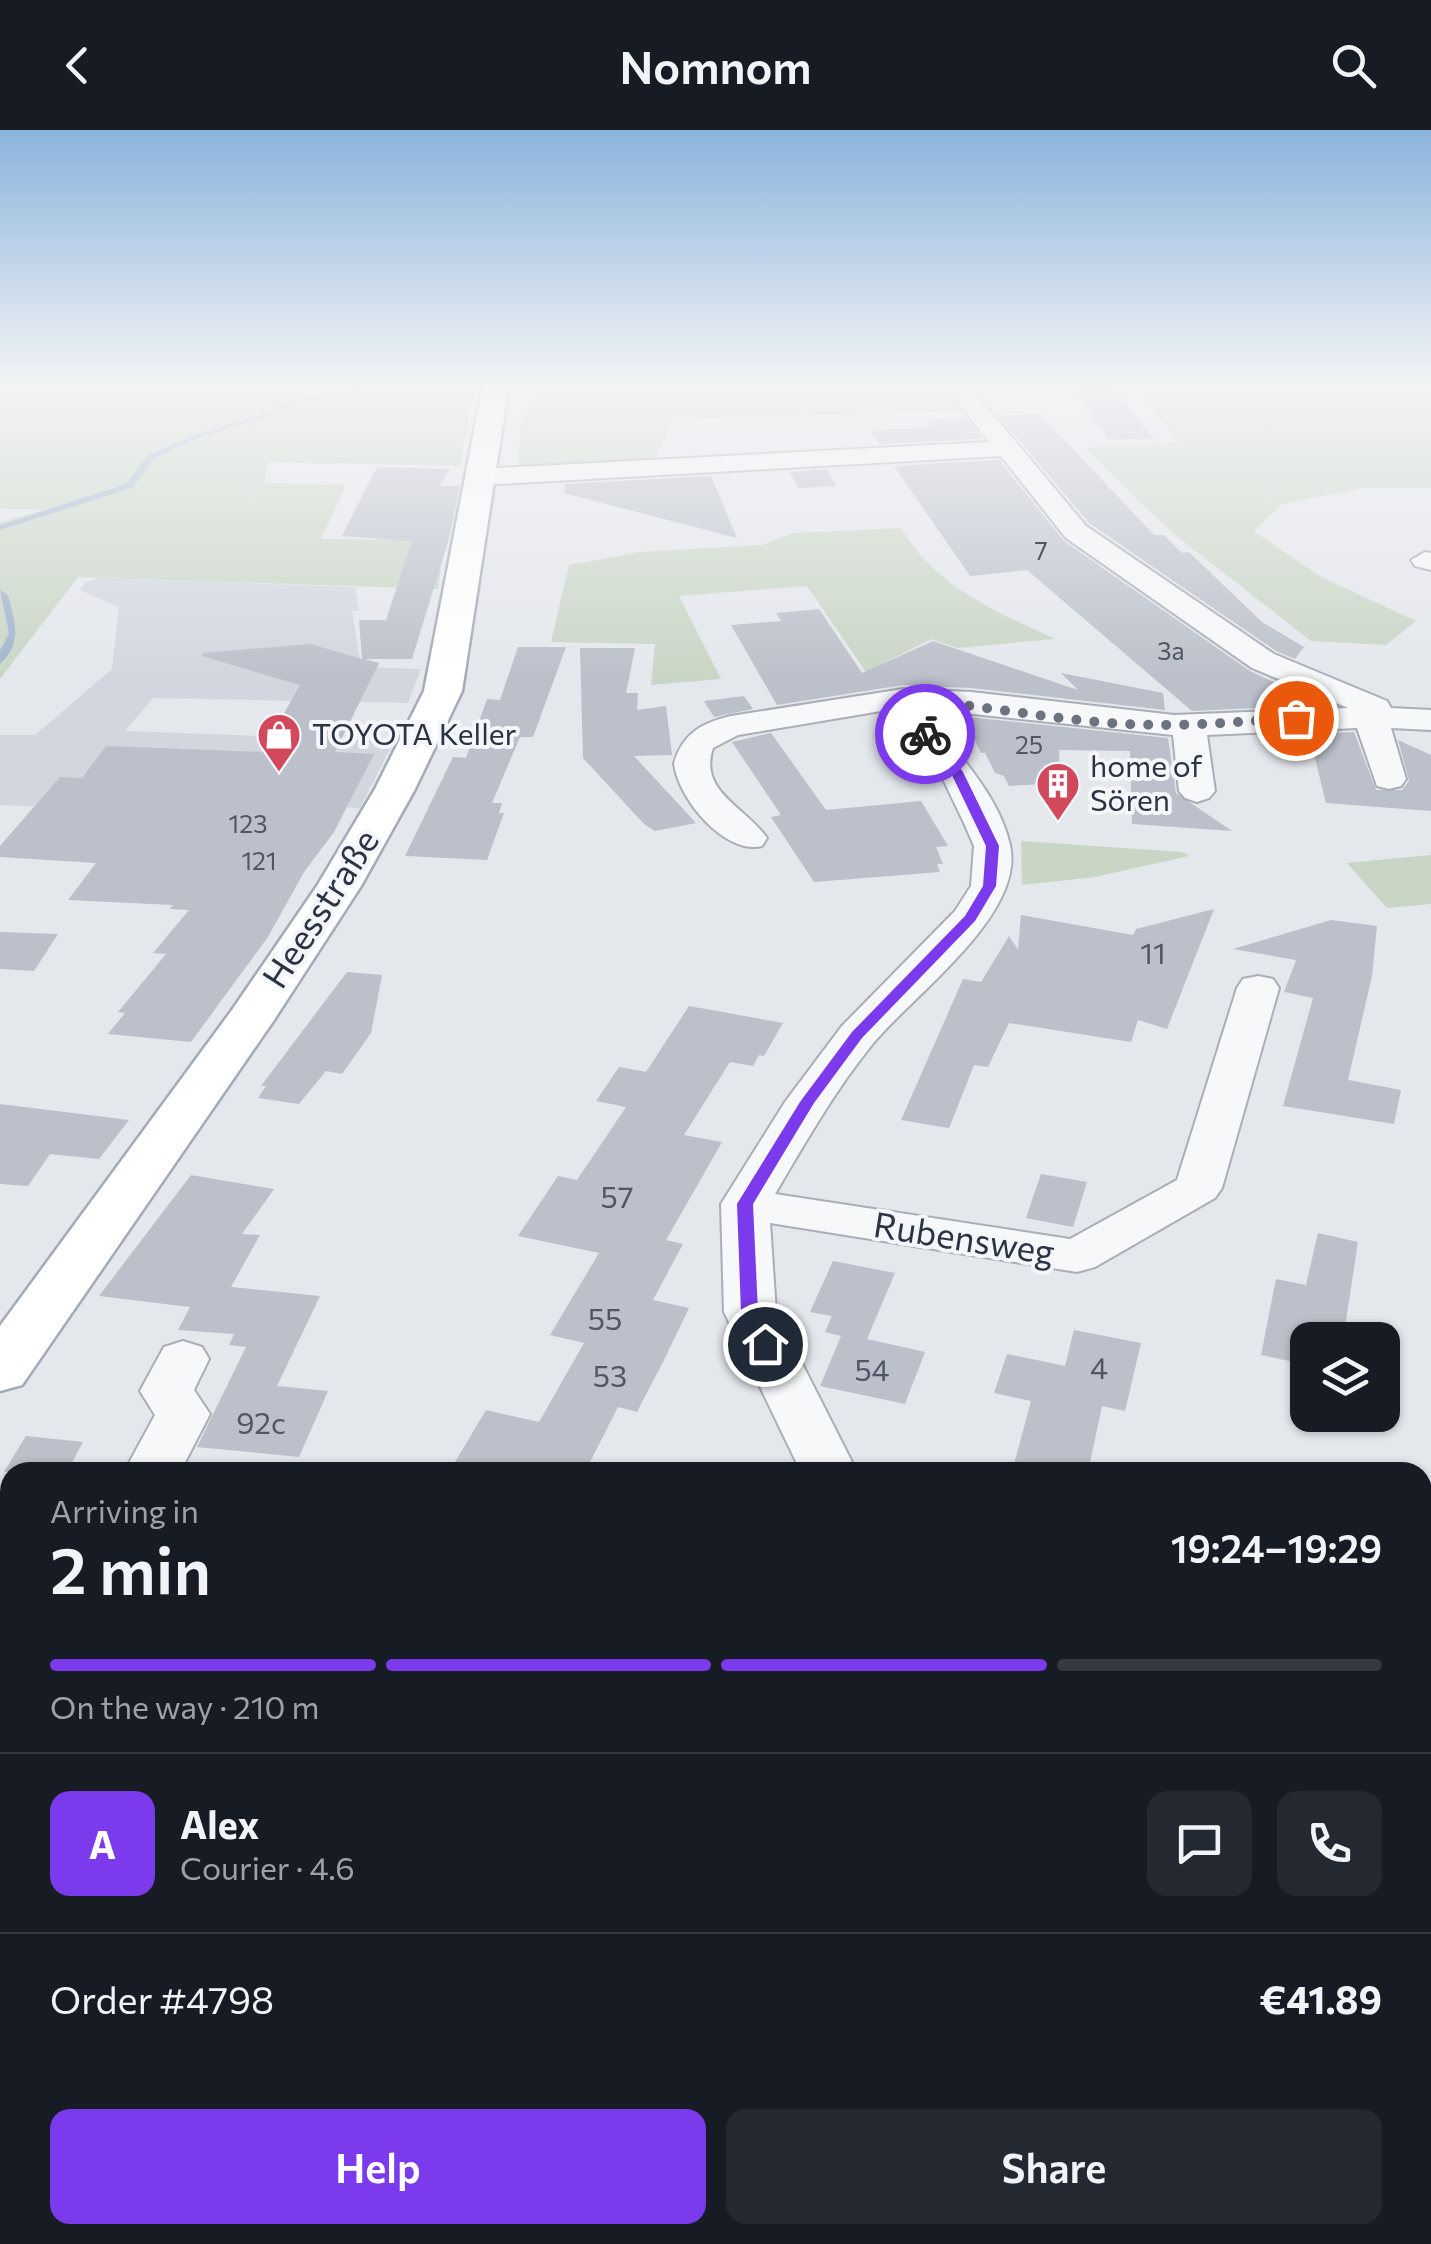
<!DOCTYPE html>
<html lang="en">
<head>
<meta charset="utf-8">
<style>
  :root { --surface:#171b24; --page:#242831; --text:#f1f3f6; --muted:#9ea1a6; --line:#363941; --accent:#7c3aed }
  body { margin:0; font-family:Commissioner,sans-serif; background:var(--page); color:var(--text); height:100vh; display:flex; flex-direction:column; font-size:38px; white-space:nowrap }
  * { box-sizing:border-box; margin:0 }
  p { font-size:32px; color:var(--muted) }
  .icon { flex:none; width:55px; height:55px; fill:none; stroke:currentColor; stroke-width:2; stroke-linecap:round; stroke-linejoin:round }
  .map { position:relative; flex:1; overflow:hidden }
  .side { position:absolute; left:0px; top:1332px; width:1432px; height:782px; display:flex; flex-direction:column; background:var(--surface); border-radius:30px 30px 0 0; box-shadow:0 2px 8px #0004 }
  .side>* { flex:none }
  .buttons { position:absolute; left:1290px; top:1192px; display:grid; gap:20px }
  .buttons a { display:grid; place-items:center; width:110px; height:110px; border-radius:20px; background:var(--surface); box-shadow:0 2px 8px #0004; font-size:50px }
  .pin { position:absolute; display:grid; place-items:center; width:85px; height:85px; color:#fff; margin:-42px; border:5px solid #fff; border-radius:50%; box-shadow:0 2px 10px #0007 }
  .courier { position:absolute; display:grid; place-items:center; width:100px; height:100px; margin:-50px; border:8px solid #7c3aed; border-radius:50%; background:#fff; color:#222; box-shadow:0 2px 12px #0007 }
  .head em { font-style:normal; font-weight:600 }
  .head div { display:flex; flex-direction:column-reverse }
  .head { display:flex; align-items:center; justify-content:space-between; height:170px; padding:0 50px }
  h1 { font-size:65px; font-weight:600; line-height:75px }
  .bar { display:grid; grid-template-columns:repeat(4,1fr); gap:15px 10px; align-content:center; height:120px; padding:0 50px }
  .bar i { height:12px; border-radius:8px; background:var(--line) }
  .bar .selected { background:var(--accent) }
  .bar p { grid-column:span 4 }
  .line { display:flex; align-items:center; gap:25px; padding:0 50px; border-top:2px solid var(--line) }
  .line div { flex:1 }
  .round { display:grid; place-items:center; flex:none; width:105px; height:105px; border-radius:20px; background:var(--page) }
  .button { display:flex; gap:20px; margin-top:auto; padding:20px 50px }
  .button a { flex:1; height:115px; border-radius:20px; background:var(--accent); color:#fff; font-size:40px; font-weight:600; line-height:115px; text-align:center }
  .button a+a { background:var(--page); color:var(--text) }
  header { display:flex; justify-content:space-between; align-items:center; height:130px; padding:0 50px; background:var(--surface); font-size:45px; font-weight:600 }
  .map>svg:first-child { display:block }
  .built { fill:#d2d6de }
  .green { fill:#c9d6c5 }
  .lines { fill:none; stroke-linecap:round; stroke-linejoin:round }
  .stream { fill:#9fb4cc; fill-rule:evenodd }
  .building { fill:#bbc0ca }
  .minor-casing { stroke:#a9aeb7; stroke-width:4 }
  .major-casing { stroke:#a3abb8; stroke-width:5 }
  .minor { fill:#f7f8fa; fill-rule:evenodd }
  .major { fill:#fff; fill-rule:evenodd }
  .route { fill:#7c3aed }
  .done { stroke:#6c737f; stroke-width:10; stroke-dasharray:0 18 }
  .labels { text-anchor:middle; stroke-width:8; stroke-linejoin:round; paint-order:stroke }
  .far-number-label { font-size:25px; fill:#4f5766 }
  .far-poi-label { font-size:30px; fill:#2b3445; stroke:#f4f6f9; text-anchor:start }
  .number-label { font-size:30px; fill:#4f5766 }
  .street-label { font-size:35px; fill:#2b3445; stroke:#f4f6f9 }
</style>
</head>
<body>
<header><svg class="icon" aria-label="back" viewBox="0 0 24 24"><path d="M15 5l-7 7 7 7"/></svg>Nomnom<svg class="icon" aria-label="search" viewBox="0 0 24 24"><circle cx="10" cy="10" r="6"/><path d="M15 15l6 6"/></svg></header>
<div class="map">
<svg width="1431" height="2114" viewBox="0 0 1431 2114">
  <rect width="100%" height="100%" fill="#e4e7ec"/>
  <path class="built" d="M98 448 355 457 359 481H352L361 537 421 539 408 573 153 568 125 601 394 611 360 678 199 669 186 683 0 675V605H35L112 539 119 477 80 460 85 453Z"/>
  <g class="green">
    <path d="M0 254H475L460 336 267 332 265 353 346 355 321 409 445 410 438 459 78 447 0 549V392L44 380 0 379Z"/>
    <path d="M541 254H954L962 282 673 289 654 332 518 338 521 296Z"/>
    <path d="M1133 254H1431V358H1363L1282 374 1254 401 1321 447 1416 491 1386 515 1311 511 1170 401 1085 318 1179 312Z"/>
    <path d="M901 398C937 458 995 481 1055 509L958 518 931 509 866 542 807 456 679 466 721 549 651 555 655 514 551 512 569 435 640 422 762 415 794 403Z"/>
    <path d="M1021 711 1182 722 1189 726 1095 747 1022 755Z"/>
    <path d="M1431 725V774L1387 778 1347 733Z"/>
  </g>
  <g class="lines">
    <g class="stream">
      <path d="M355 254H361L353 264 300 272 262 288 194 309 154 329 132 358 0 400V395L126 354 148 325 190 307 258 286 297 269 349 261Z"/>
      <path d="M0 460 8 465C15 492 23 513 0 534V521L9 503Z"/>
    </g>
  </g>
  <g class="building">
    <path d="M1070 254H1110L1154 309 1108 310Z"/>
    <path d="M1040 284 1154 405H1164L1182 423 1189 422 1262 492 1304 517 1295 529 1276 521 1089 393 999 286Z"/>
    <path d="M966 288 982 309 879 314 870 301 916 298 932 295 928 290Z"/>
    <path d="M999 330 1064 411 1250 541 1322 575 1192 581 1027 440 970 446 894 336Z"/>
    <path d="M377 337 450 339 439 356H460L450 405 412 529H364L379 533 335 622 374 624 334 702 304 742 268 807 191 912 108 904 125 883 118 882 166 824 153 823 189 780 170 779 173 775 68 770 96 733 0 727V716L60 647 82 648 106 616 262 622 300 555 202 526 203 523 311 514 362 529 359 490H386L412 411 342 406Z"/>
    <path d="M827 339 836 356 798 358 790 342Z"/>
    <path d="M711 346 737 408 564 363 565 354Z"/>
    <path d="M819 479 862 543 933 511 1078 560 1061 543 1163 563 1165 580 971 558 903 555 777 575 731 495 781 491 776 483Z"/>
    <path d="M518 517H566L533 607H520L492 673H502L499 683H504L487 730 405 726 453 627 466 628 487 569 500 570Z"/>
    <path d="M580 518H635L626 563H638L637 580 666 576 672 625 634 626 696 693 655 701 644 694 583 628Z"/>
    <path d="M744 566 753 579 714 587 704 571Z"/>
    <path d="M941 584 1168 608 1176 663 1232 701 1132 694 1130 621 1059 620 1060 653 1009 656 1004 646 995 643 985 623H981L966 591H942Z"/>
    <path d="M1354 602 1376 660H1402L1409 651 1398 610 1431 625V681L1326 673 1309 604Z"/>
    <path d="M771 603 826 680 921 671 948 716 936 717 943 734H937L940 742 814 752 771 687 781 685 732 612Z"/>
    <path d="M1214 779 1167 899 1138 890 1131 912 1009 893 988 937 974 935 949 998 901 990 963 849 981 852 1009 806 1018 820 1021 785 1133 805 1136 799Z"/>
    <path d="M1331 790 1377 796 1372 846 1348 950 1401 960 1394 994 1283 976 1313 868 1284 862 1296 830 1233 819Z"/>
    <path d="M0 802 58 804 34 841 0 839Z"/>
    <path d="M347 842 382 845 371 903 342 944 326 941 299 974 258 968 266 956H261Z"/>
    <path d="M689 876 783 893 764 926 759 925 753 936 730 932 684 1005 722 1012 666 1110 683 1114 653 1170 689 1178 664 1230 637 1282 618 1277 585 1342H449L486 1280 539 1292 584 1213 550 1205 599 1123 518 1106 558 1046 577 1050 626 977 596 971 619 937 646 942Z"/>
    <path d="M0 974 129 990 99 1029 50 1024 28 1056 0 1054Z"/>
    <path d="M1041 1044 1087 1052 1073 1097 1026 1088Z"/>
    <path d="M191 1045 274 1059 242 1104 260 1105 231 1157 320 1166 277 1256 328 1261 299 1327 197 1317 246 1217 229 1215 234 1204 178 1200 190 1177 99 1166Z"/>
    <path d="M1318 1103 1358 1112 1343 1210H1308V1235L1261 1225 1276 1149 1306 1155Z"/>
    <path d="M833 1131 895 1143 867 1209 925 1222 905 1274 820 1256 841 1206 825 1202 832 1186 810 1182Z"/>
    <path d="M1074 1200 1141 1213 1125 1281 1102 1276 1088 1342H1012L1031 1271 994 1263 1007 1224 1065 1236Z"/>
    <path d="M26 1306 83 1312 67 1342H4Z"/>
  </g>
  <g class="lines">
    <defs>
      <g id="minor">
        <path d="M951 254H973L981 270 1086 396 1274 524 1387 571 1391 578 1431 580V600L1391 598 1406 649 1401 656 1389 659 1377 656 1357 598 1207 605 1215 661 1209 668 1197 672 1185 668 1179 661 1173 605 926 579C954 622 998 662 1010 715 1026 785 911 866 871 916 834 962 805 1013 775 1064L1070 1109 1177 1050 1237 858 1243 849 1258 846 1273 849 1279 858 1222 1058 1215 1068 1095 1137 1077 1142 770 1093 776 1182 857 1342H801L724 1182 721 1074 785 972 842 896 955 781 971 756 974 716 964 693 941 645 918 619 893 579 738 605 713 618C698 662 746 677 767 708L762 716C725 725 678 669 674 633 683 603 702 593 731 586L903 559 971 562 1174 585 1348 578 1252 538 1066 408 1001 326 479 355 466 347 479 339 989 312 958 272Z"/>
        <path d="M1425 422 1431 423V440L1415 436 1411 430Z"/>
        <path d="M183 1211 202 1217 209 1229 194 1260 210 1284 180 1342H124L155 1285 140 1261 164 1217Z"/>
        <rect x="0" y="1438" width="10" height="46"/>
        <path d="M1431 1787V1854L1422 1857V1790Z"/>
        <path d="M1422 2036 1431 2039V2114H1402L1396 2105H1422Z"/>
        <path d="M105 2105H185L188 2114H108Z"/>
        <path d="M1050 2105H1135L1131 2114H1046Z"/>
      </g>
      <path id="major" d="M483 254H509L462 561 415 659 361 756 274 890 22 1255 0 1261V1196L232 880 317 756 375 659 424 561Z"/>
    </defs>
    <use href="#minor" class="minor-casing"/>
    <use href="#major" class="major-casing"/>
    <use href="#minor" class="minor"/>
    <use href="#major" class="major"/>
  </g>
  <linearGradient id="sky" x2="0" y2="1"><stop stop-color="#8bb4dd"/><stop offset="0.46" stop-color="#f3f4f6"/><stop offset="1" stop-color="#f3f4f6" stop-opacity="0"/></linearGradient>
  <rect width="1431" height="550" fill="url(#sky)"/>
  <path class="route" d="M921 601H929L963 642 999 716 996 756 975 791 862 908 814 973 753 1074 758 1182 774 1214 765 1220 759 1219 741 1182 737 1074 800 972 852 902 965 786 983 756 986 716 951 643Z"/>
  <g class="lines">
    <path class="done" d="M925 604 903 569C977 574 1051 590 1126 594 1183 597 1239 592 1296 588"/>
  </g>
  <defs>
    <symbol id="shop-pin" viewBox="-11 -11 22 30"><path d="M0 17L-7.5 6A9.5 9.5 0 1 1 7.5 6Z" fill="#d1495b" stroke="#f4f6f9"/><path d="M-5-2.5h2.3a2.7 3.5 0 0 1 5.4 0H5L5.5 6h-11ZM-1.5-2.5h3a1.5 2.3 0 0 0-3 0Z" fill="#fff"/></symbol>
    <symbol id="building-pin" viewBox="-11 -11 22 30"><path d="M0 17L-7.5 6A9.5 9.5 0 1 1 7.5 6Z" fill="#d1495b" stroke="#f4f6f9"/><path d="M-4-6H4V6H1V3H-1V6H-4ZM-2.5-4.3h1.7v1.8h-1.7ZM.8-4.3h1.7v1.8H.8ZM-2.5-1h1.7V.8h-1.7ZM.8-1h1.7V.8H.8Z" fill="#fff"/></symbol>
  </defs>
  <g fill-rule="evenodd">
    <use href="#shop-pin" x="254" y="580" width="50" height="68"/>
    <use href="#building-pin" x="1033" y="629" width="50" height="68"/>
  </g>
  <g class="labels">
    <g class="far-number-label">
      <text x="1041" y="430">7</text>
      <text x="1171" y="530">3a</text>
      <text x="1029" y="624">25</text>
      <text x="248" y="703">123</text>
      <text x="259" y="740">121</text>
    </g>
    <g class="far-poi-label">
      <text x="312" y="615">TOYOTA Keller</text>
      <text x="1090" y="647">home of<tspan x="1090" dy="34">Sören</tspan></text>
    </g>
    <g class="number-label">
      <text x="1153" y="834">11</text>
      <text x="617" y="1078">57</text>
      <text x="605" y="1200">55</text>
      <text x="1099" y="1249">4</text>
      <text x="872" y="1251">54</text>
      <text x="610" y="1257">53</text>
      <text x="261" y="1304">92c</text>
    </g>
    <g class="street-label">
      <text transform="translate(321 779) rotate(-57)" y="12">Heesstraße</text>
      <text transform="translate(964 1109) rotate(9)" y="12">Rubensweg</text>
    </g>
  </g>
</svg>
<div class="buttons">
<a><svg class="icon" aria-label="layers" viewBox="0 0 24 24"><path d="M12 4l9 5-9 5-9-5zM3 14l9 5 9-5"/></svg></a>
</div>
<div class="pin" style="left:1296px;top:588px;background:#ea580c"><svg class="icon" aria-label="bag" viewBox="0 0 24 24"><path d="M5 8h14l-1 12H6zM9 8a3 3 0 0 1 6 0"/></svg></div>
<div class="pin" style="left:765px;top:1214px;background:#1f2937"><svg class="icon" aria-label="home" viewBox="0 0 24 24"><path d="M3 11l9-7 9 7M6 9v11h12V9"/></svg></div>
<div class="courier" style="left:925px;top:604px"><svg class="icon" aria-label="bike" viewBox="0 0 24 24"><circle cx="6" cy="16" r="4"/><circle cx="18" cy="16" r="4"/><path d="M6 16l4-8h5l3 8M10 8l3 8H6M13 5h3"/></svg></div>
<section class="side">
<div class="head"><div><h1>2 min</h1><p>Arriving in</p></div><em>19:24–19:29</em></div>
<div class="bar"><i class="selected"></i><i class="selected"></i><i class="selected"></i><i></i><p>On the way · 210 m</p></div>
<div class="line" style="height:180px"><b class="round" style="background:var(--accent);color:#fff">A</b><div><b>Alex</b><p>Courier · 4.6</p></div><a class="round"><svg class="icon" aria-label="chat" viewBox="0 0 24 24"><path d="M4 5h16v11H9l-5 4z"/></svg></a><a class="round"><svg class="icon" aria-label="phone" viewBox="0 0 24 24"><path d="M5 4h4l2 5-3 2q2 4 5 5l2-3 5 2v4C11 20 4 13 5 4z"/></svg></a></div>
<div class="line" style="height:130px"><div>Order #4798</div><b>€41.89</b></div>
<div class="button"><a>Help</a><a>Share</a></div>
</section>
</div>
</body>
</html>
